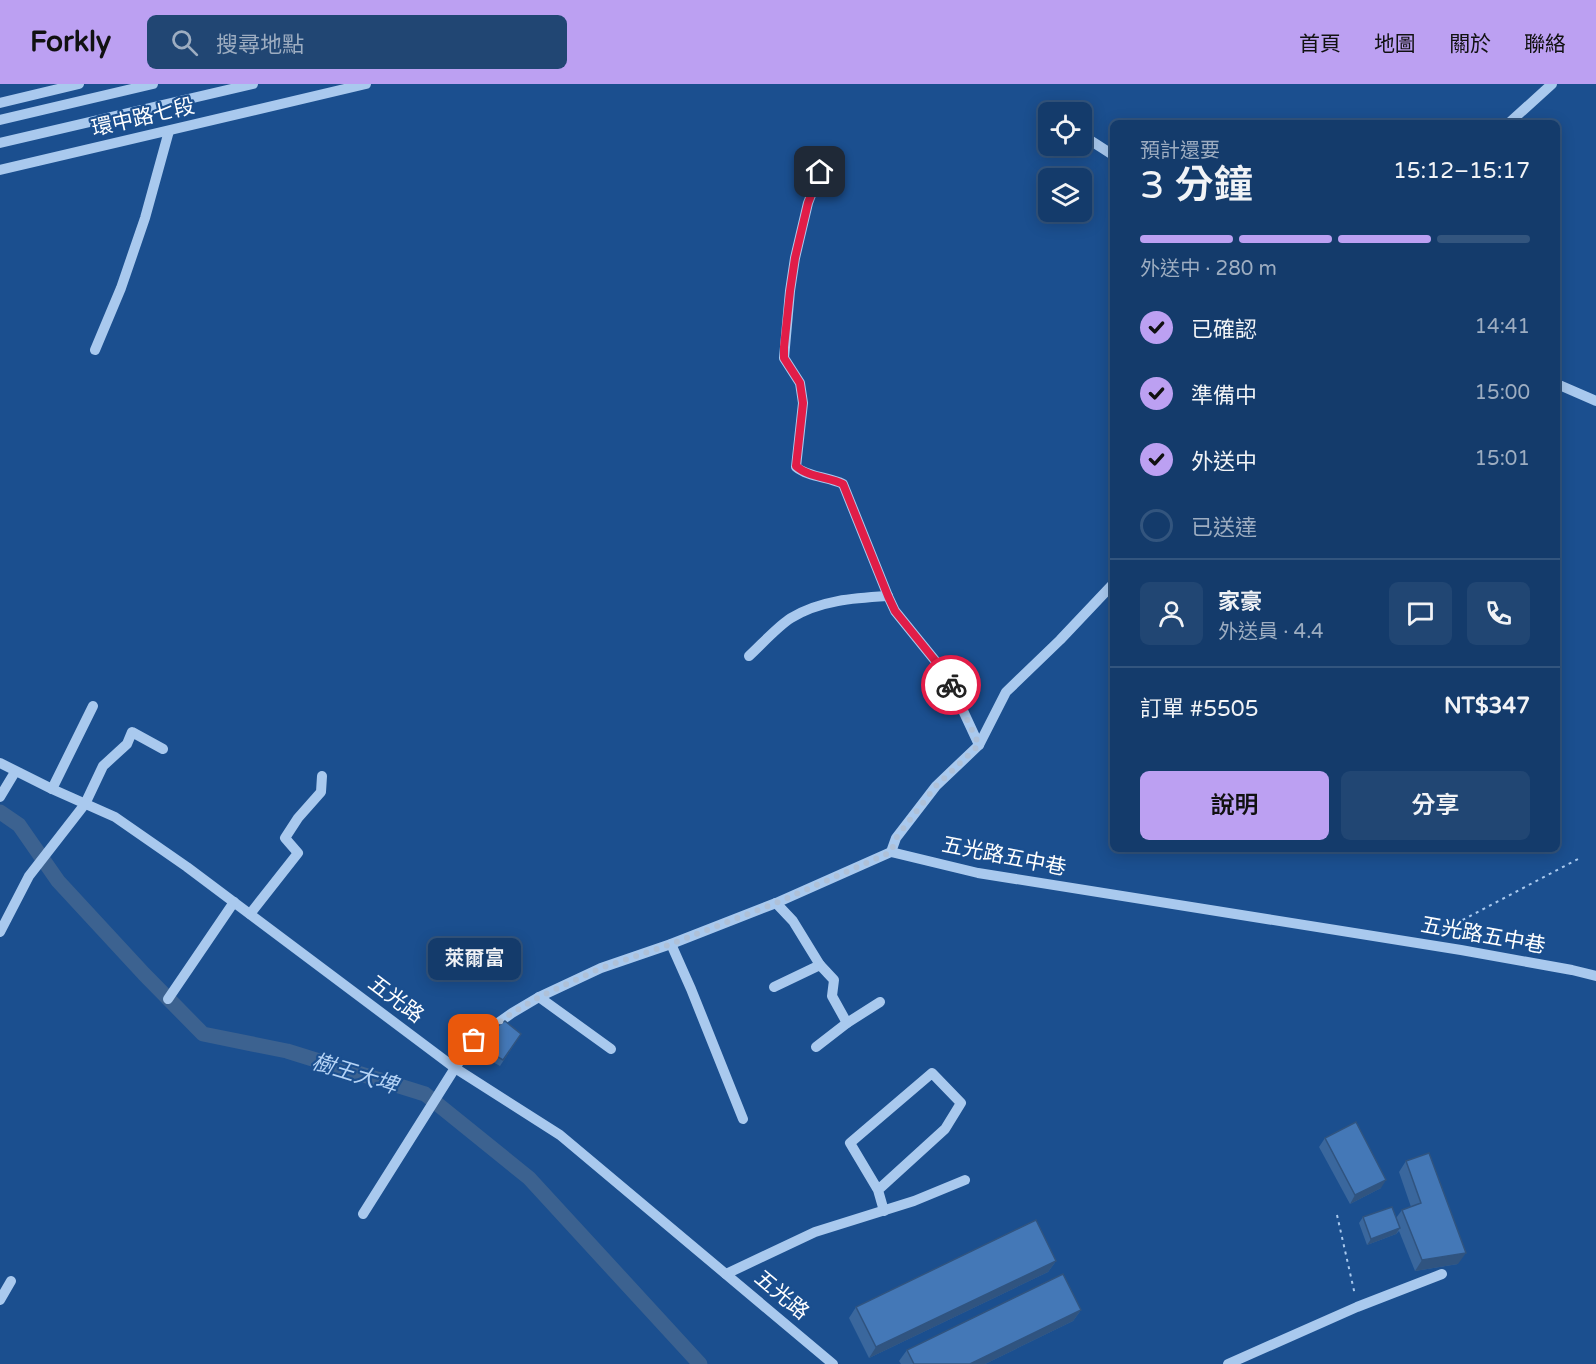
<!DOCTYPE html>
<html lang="zh-TW">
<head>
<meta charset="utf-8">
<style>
  :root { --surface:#143b6b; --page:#214673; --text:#f1f3f6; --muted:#9dadc1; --line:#33557e; --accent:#bca0f2 }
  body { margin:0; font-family:"Varela Round","Noto Sans TC",sans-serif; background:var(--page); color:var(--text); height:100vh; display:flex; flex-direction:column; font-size:22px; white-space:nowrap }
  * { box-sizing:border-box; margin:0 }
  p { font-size:20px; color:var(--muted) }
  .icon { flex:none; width:33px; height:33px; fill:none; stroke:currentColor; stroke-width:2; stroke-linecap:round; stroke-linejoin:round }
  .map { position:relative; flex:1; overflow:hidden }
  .panel { position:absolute; left:1110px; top:36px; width:450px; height:732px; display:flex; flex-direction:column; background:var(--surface); border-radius:9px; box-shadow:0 3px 15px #0003,0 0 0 2px var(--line) }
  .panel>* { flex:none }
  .buttons { position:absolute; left:1038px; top:18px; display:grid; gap:12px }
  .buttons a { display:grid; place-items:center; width:54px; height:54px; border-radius:9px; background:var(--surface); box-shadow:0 3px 15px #0003,0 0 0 2px var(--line); font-size:30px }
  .pin { position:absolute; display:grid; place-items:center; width:51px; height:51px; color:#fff; margin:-26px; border-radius:12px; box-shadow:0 3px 9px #0006 }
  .courier { position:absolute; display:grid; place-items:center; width:60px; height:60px; margin:-30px; border:4px solid #e11d48; border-radius:50%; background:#fff; color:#222; box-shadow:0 2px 8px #0007 }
  .bubble { position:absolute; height:42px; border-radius:9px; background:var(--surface); box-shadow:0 3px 15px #0003,0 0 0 2px var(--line); font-size:20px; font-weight:600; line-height:42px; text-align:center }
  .headline em { font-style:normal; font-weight:600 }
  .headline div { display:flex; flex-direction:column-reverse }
  .headline { display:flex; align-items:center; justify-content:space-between; height:102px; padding:0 30px }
  h1 { font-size:39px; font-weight:600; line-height:45px }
  .bar { display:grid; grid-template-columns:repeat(4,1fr); gap:9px 6px; align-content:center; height:72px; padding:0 30px }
  .bar i { height:8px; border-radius:4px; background:var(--line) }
  .bar .selected { background:var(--accent) }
  .bar p { grid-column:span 4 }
  .line { display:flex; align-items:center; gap:15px; padding:0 30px; border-top:2px solid var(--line) }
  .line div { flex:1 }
  .round { display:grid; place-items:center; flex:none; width:63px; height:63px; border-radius:9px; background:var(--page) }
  ol { padding:0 30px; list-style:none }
  li { display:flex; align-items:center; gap:18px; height:66px }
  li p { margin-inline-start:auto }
  li .icon { padding:6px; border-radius:50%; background:var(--accent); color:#111; stroke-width:4 }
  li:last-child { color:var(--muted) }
  li i { width:33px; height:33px; border:3px solid var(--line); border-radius:50% }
  .cta { display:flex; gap:12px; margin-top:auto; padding:12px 30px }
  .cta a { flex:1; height:69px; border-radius:9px; background:var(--accent); color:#111; font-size:24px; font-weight:600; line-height:69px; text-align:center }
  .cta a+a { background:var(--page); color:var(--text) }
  header { display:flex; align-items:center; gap:36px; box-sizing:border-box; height:84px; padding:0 30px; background:var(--accent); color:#111 }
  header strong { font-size:28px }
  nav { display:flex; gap:33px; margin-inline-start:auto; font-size:21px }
  .search { width:420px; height:54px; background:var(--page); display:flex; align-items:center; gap:15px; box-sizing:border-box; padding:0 21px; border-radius:9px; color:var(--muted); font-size:22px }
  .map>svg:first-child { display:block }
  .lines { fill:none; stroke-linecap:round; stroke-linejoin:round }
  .canal { stroke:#3c6290; stroke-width:15 }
  .path { stroke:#a9c9ee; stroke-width:2; stroke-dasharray:3 4.5; stroke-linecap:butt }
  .minor { stroke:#a9c9ee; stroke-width:10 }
  .wall { fill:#3a679d }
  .shaded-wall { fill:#305480 }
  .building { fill:#4478b7; stroke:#305480; stroke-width:1.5 }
  .done { stroke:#afc1d8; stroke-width:6; stroke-dasharray:0 10.8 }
  .route { stroke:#e11d48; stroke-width:8 }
  .labels { text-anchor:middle; stroke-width:4.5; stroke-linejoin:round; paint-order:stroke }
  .street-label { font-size:21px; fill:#fff; stroke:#1b4f8f }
  .water-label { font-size:22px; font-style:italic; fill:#b5d3f5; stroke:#1b4f8f }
</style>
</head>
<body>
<header>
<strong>Forkly</strong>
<div class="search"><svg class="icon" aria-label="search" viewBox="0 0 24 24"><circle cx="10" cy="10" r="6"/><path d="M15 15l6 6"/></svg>搜尋地點</div>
<nav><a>首頁</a><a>地圖</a><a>關於</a><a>聯絡</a></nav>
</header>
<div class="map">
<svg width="1596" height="1280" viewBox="0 0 1596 1280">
  <rect width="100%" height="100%" fill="#1b4f8f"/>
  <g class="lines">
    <path class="canal" d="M0 728 19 741 58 797 144 890 203 950 287 967 425 1010 529 1094 700 1280"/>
    <g class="path">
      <path d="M1436 850 1580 774"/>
      <path d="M1337 1131 1355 1211"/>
    </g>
    <g class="minor">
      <path d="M0 19 79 0"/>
      <path d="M0 36 153 0"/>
      <path d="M1509 39 1552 0"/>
      <path d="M1082 51 1113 71"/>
      <path d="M0 59 253 0"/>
      <path d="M0 86 366 0"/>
      <path d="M820 88 808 119 795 174 790 207 784 274 800 299 803 319 796 383C808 393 829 393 843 400L888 512 895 527 946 590 979 661"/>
      <path d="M95 266 121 204 145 134 169 47"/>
      <path d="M1557 300 1596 317"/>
      <path d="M749 572C761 561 778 542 791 534 820 516 855 514 888 512"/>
      <path d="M0 679 52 705 115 733 187 783 455 984 560 1051 833 1280"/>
      <path d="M52 705 93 622"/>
      <path d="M0 713 15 688"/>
      <path d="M891 768 896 754 936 702 979 661 1006 608 1060 556 1113 500"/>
      <path d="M776 819 793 837 820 881 834 896 832 912 847 939 880 918"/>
      <path d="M250 830 298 769 285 754 298 734 321 708 322 692"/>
      <path d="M0 848 29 792 85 720 103 682 127 660 132 648 163 665"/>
      <path d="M671 860 691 905 743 1035"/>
      <path d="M774 903 820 881"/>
      <path d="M539 913 611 965"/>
      <path d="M168 915 234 818"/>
      <path d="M816 963 847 939"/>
      <path d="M878 1106 850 1059 932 989 961 1019 945 1045 878 1106 884 1127"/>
      <path d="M363 1130 455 984 474 956 512 929 539 913 601 884 671 860 776 819 891 768 978 789 1461 866 1572 886 1596 892"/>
      <path d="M726 1190 815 1148 914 1117 965 1096"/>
      <path d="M0 1216 11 1197"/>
      <path d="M1228 1280 1357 1223 1442 1190"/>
    </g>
  </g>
  <g class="wall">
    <path d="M521 950 500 982 480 971 477 961 480 955Z"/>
    <path d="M1325 1054 1381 1104 1350 1120 1319 1063Z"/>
    <path d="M1406 1077 1458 1180 1415 1187 1399 1147 1396 1150 1367 1161 1359 1139 1363 1133 1396 1134 1402 1126 1411 1123 1399 1088Z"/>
    <path d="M1056 1177 1048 1188 869 1274 849 1234 856 1223Z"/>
    <path d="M1081 1226 1073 1237 985 1280H901L899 1277 907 1266Z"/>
  </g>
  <g class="shaded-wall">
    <path d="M1386 1096 1381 1104 1350 1120 1355 1111Z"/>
    <path d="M1400 1144 1396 1150 1367 1161 1371 1155Z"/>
    <path d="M1466 1169 1458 1180 1415 1187 1422 1176Z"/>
    <path d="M1056 1177 1048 1188 869 1274 876 1263Z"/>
    <path d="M1081 1226 1073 1237 985 1280H970Z"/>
  </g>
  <g class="building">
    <path d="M505 937 521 950 503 976 484 965 480 955Z"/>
    <path d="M1356 1038 1386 1096 1355 1111 1325 1054Z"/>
    <path d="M1429 1069 1466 1169 1422 1176 1402 1126 1421 1119 1406 1077Z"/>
    <path d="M1392 1123 1400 1144 1371 1155 1363 1133Z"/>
    <path d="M1036 1136 1056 1177 876 1263 856 1223Z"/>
    <path d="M1063 1190 1081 1226 970 1280H914L907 1266Z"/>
  </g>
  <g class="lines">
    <path class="done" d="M474 956 512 929 539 913 601 884 671 860 776 819 891 768 896 754 936 702 979 661 951 601"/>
    <path class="route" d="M820 88 808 119 795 174 790 207 784 263V274L800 299 803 319 796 382C808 393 829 393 843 400L888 512 895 527 946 590 951 601"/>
  </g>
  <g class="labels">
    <g class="street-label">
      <text transform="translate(143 33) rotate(-13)" y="7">環中路七段</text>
      <text transform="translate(1004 772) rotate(11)" y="7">五光路五中巷</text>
      <text transform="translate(1483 851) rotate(10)" y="7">五光路五中巷</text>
      <text transform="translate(396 915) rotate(37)" y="7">五光路</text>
      <text transform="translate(782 1211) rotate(40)" y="7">五光路</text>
    </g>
    <g class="water-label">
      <text transform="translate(355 989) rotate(17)" y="8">樹王大埤</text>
    </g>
  </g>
</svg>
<div class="buttons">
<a><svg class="icon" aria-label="locate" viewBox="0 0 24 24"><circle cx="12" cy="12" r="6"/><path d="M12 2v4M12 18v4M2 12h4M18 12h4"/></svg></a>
<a><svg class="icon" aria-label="layers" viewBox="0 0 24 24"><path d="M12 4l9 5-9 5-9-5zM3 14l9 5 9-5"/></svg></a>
</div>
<div class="pin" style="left:474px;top:956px;background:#ea580c"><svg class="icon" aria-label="bag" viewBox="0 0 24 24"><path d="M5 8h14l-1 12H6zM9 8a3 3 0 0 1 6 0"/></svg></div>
<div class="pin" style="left:820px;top:88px;background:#1f2937"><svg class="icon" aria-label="home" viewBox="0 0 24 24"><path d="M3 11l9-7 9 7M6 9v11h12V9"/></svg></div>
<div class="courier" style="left:951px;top:601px"><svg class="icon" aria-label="bike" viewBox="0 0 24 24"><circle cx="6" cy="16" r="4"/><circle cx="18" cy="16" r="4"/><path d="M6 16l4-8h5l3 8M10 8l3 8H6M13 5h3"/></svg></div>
<div class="bubble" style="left:428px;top:854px;width:93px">萊爾富</div>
<section class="panel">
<div class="headline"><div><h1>3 分鐘</h1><p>預計還要</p></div><em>15:12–15:17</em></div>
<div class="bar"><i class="selected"></i><i class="selected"></i><i class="selected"></i><i></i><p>外送中 · 280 m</p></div>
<ol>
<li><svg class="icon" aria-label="check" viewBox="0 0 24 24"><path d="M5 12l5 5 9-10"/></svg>已確認<p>14:41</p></li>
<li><svg class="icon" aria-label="check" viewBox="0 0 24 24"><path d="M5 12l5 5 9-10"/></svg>準備中<p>15:00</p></li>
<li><svg class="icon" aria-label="check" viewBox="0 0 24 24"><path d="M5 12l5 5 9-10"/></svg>外送中<p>15:01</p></li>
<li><i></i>已送達</li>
</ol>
<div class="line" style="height:108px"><a class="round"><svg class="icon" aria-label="person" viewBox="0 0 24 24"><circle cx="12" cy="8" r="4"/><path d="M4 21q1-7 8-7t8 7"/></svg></a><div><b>家豪</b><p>外送員 · 4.4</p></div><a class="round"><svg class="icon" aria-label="chat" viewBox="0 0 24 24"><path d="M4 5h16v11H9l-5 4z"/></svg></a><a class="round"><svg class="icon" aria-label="phone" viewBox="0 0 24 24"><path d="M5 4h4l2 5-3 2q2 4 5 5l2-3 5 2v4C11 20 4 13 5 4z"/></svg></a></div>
<div class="line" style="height:78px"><div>訂單 #5505</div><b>NT$347</b></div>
<div class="cta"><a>說明</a><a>分享</a></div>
</section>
</div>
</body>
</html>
